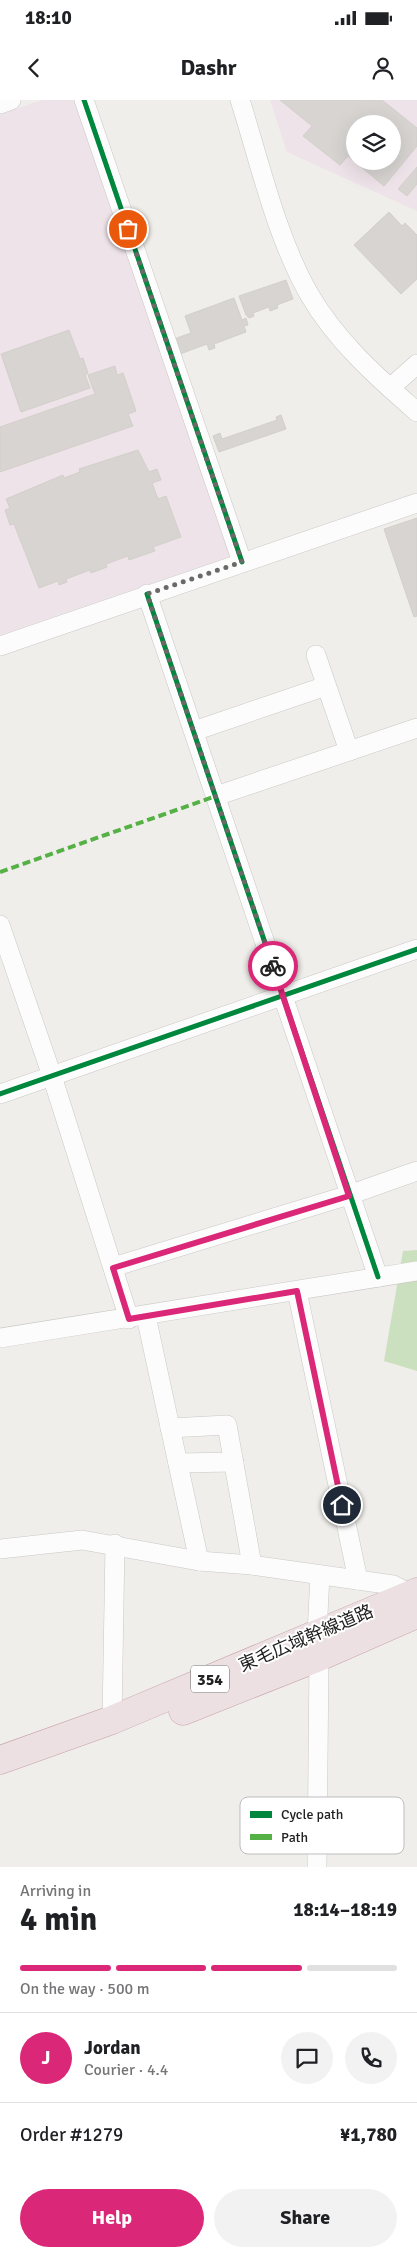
<!DOCTYPE html>
<html lang="en">
<head>
<meta charset="utf-8">
<style>
  :root { --surface:#fff; --page:#f2f2f2; --text:#202124; --muted:#757577; --line:#e0e0e0; --accent:#db2777 }
  body { margin:0; font-family:Signika,"Noto Sans JP",sans-serif; background:var(--page); color:var(--text); height:100vh; display:flex; flex-direction:column; font-size:19px; white-space:nowrap }
  * { box-sizing:border-box; margin:0 }
  p { font-size:16px; color:var(--muted) }
  .icon { flex:none; width:28px; height:28px; fill:none; stroke:currentColor; stroke-width:2; stroke-linecap:round; stroke-linejoin:round }
  .map { position:relative; height:1767px; overflow:hidden }
  .side { display:flex; flex-direction:column; background:var(--surface); flex:1 }
  .side>* { flex:none }
  .fabs { position:absolute; left:346px; top:15px; display:grid; gap:10px }
  .fabs a { display:grid; place-items:center; width:55px; height:55px; border-radius:50%; background:var(--surface); box-shadow:0 5px 20px #0002; font-size:25px }
  .pin { position:absolute; display:grid; place-items:center; width:42px; height:42px; color:#fff; margin:-21px; border:2px solid #fff; border-radius:50%; box-shadow:0 1px 5px #0007 }
  .courier { position:absolute; display:grid; place-items:center; width:50px; height:50px; margin:-25px; border:4px solid #db2777; border-radius:50%; background:#fff; color:#222; box-shadow:0 1px 6px #0007 }
  .head em { font-style:normal; font-weight:700 }
  .head div { display:flex; flex-direction:column-reverse }
  .head { display:flex; align-items:center; justify-content:space-between; height:85px; padding:0 20px }
  h1 { font-size:32px; font-weight:700; line-height:38px }
  .bar { display:grid; grid-template-columns:repeat(4,1fr); gap:8px 5px; align-content:center; height:60px; padding:0 20px }
  .bar i { height:6px; border-radius:4px; background:var(--line) }
  .bar .active { background:var(--accent) }
  .bar p { grid-column:span 4 }
  .line { display:flex; align-items:center; gap:12px; padding:0 20px; border-top:1px solid var(--line) }
  .line div { flex:1 }
  .round { display:grid; place-items:center; flex:none; width:52px; height:52px; border-radius:26px; background:var(--page) }
  .primary-button { display:flex; gap:10px; margin-top:auto; padding:10px 20px }
  .primary-button a { flex:1; height:58px; border-radius:30px; background:var(--accent); color:#fff; font-size:20px; font-weight:700; line-height:58px; text-align:center }
  .primary-button a+a { background:var(--page); color:var(--text) }
  .status { display:flex; justify-content:space-between; align-items:center; height:35px; padding:0 25px; background:var(--surface); direction:ltr }
  .status svg { height:14px; fill:currentColor }
  header { display:flex; justify-content:space-between; align-items:center; height:65px; padding:0 20px; background:var(--surface); font-size:22px; font-weight:700 }
  .map>svg:first-child { display:block }
  .industrial { fill:#eee3e9; fill-rule:evenodd }
  .forest { fill:#cbe0be }
  .building { fill:#d7d4d1; stroke:#d3cfcb; fill-rule:evenodd }
  .lines { fill:none; stroke-linecap:round; stroke-linejoin:round }
  .minor-casing { stroke:#c9c8c6; stroke-width:20 }
  .highway-casing { stroke:#c7a0ab; stroke-width:29 }
  .minor { stroke:#fdfcfc; stroke-width:19 }
  .highway { stroke:#ece0e2; stroke-width:28 }
  .quiet { stroke:#55b145; stroke-width:4; stroke-dasharray:8 4; stroke-linecap:butt }
  .cycleway-casing { stroke:#fff; stroke-width:8 }
  .cycleway { stroke:#00873e; stroke-width:5 }
  .done { stroke:#6a6968; stroke-width:5; stroke-dasharray:0 9 }
  .route { stroke:#db2777; stroke-width:6 }
  .labels { text-anchor:middle; stroke-width:4; stroke-linejoin:round; paint-order:stroke }
  .shield { fill:#fff; stroke:#646464; stroke-width:1 }
  .shield-label { font-size:16px; font-weight:bold; fill:#222 }
  .street-label { font-size:18px; fill:#222; stroke:#fff }
  .key { fill:#fff; stroke:#bdbdbd; stroke-width:1 }
  .key-label { font-size:14px; fill:#222 }
</style>
</head>
<body>
<div class="status"><b>18:10</b><svg viewBox="0 0 49 12"><path d="M0 12V9h3v3zM5 12V6h3v6zM10 12V3h3v9zM15 12V0h3v12zM26 1h20v11H26zM47 4h2v5h-2z"/></svg></div>
<header><svg class="icon" aria-label="back" viewBox="0 0 24 24"><path d="M15 5l-7 7 7 7"/></svg>Dashr<svg class="icon" aria-label="person" viewBox="0 0 24 24"><circle cx="12" cy="8" r="4"/><path d="M4 21q1-7 8-7t8 7"/></svg></header>
<div class="map">
<svg width="417" height="1767" viewBox="0 0 417 1767">
  <rect width="100%" height="100%" fill="#f0eeea"/>
  <g class="industrial">
    <path d="M42 0H78L235 455 0 535V14Z"/>
    <path d="M270 0H417V111L287 52ZM355 24H392V61H355Z"/>
  </g>
  <path class="forest" d="M417 1150V1271L384 1261 403 1151Z"/>
  <g class="building">
    <path d="M280 0H382L417 28V46L384 86 348 56 340 65 303 36 312 26ZM355 24H392V61H355Z"/>
    <path d="M417 67V84L407 96 398 89Z"/>
    <path d="M389 112 402 126 405 123 417 135V179L401 194 354 145Z"/>
    <path d="M286 180 293 199 277 205 278 208 270 211 269 207 253 213 254 216 249 218 246 215 239 196Z"/>
    <path d="M234 198 242 220 246 218 248 225 244 226 246 232 214 244 215 248 209 250 207 244 180 254 174 239 191 233 185 216Z"/>
    <path d="M69 230 80 259 83 258 88 273 85 275 90 288 21 312 1 254Z"/>
    <path d="M115 266 117 275 123 273 136 311 128 314 133 326 0 372V327L95 294 88 275Z"/>
    <path d="M281 315 286 329 219 352 213 336 220 333 222 339 277 320 276 317Z"/>
    <path d="M138 350 149 372 157 369 161 380 152 383 158 399 166 396 181 437 153 447 155 451 129 460 128 456 106 464 107 467 91 473 90 470 66 479 67 482 59 485 58 481 39 488 14 424 10 425 5 410 10 408 6 399 63 375 64 378 80 372 79 369Z"/>
    <path d="M417 418V516L414 517 384 429Z"/>
  </g>
  <g class="lines">
    <defs>
      <g id="minor">
        <path d="M84 0 242 462"/>
        <path d="M240 0C260 63 276 136 309 194 336 241 377 277 417 312"/>
        <path d="M0 4 11 0"/>
        <path d="M390 288 417 264"/>
        <path d="M147 494 378 1177"/>
        <path d="M0 546 417 403"/>
        <path d="M316 555 349 651"/>
        <path d="M194 631 326 586"/>
        <path d="M216 696 417 628"/>
        <path d="M0 825 52 976 129 1219"/>
        <path d="M0 994 417 849"/>
        <path d="M113 1167 349 1095 417 1071"/>
        <path d="M297 1191 358 1480"/>
        <path d="M146 1216 199 1461"/>
        <path d="M0 1238 417 1171"/>
        <path d="M170 1328 227 1325 252 1465"/>
        <path d="M178 1363 234 1362"/>
        <path d="M0 1449 82 1440 199 1461 252 1465 393 1485 401 1489 407 1496"/>
        <path d="M317 1534 320 1475"/>
        <path d="M112 1620 115 1444"/>
        <path d="M317 1767 319 1557"/>
      </g>
      <g id="highway">
        <path d="M183 1611 319 1557 417 1514"/>
        <path d="M0 1660 112 1620 417 1492"/>
      </g>
    </defs>
    <use href="#minor" class="minor-casing"/>
    <use href="#highway" class="highway-casing"/>
    <use href="#minor" class="minor"/>
    <use href="#highway" class="highway"/>
    <path class="quiet" d="M0 772 216 696"/>
    <defs>
      <g id="cycleway">
        <path d="M84 0 242 462"/>
        <path d="M147 494 378 1177"/>
        <path d="M0 994 417 849"/>
      </g>
    </defs>
    <use href="#cycleway" class="cycleway-casing"/>
    <use href="#cycleway" class="cycleway"/>
  </g>
  <g class="lines">
    <path class="done" d="M128 129 242 462 147 494 273 866"/>
    <path class="route" d="M273 866 349 1096 113 1168 129 1219 297 1191 342 1405"/>
  </g>
  <g class="labels">
    <rect class="shield" x="191" y="1565.5" width="38" height="27" rx="4"/>
    <g class="shield-label">
      <text x="210" y="1585">354</text>
    </g>
    <g class="street-label">
      <text transform="translate(306 1538) rotate(-23)" y="6">東毛広域幹線道路</text>
    </g>
  </g>
  <rect x="240" y="1697" width="164" height="57" rx="8" class="key"/>
  <rect x="250" y="1711" width="22" height="7" fill="#00873e"/>
  <rect x="250" y="1734" width="22" height="6" fill="#55b145"/>
  <g class="key-label">
    <text x="281" y="1719">Cycle path</text>
    <text x="281" y="1742">Path</text>
  </g>
</svg>
<div class="fabs">
<a><svg class="icon" aria-label="layers" viewBox="0 0 24 24"><path d="M12 4l9 5-9 5-9-5zM3 14l9 5 9-5"/></svg></a>
</div>
<div class="pin" style="left:128px;top:129px;background:#ea580c"><svg class="icon" aria-label="bag" viewBox="0 0 24 24"><path d="M5 8h14l-1 12H6zM9 8a3 3 0 0 1 6 0"/></svg></div>
<div class="pin" style="left:342px;top:1405px;background:#1f2937"><svg class="icon" aria-label="home" viewBox="0 0 24 24"><path d="M3 11l9-7 9 7M6 9v11h12V9"/></svg></div>
<div class="courier" style="left:273px;top:866px"><svg class="icon" aria-label="bike" viewBox="0 0 24 24"><circle cx="6" cy="16" r="4"/><circle cx="18" cy="16" r="4"/><path d="M6 16l4-8h5l3 8M10 8l3 8H6M13 5h3"/></svg></div>
</div>
<section class="side">
<div class="head"><div><h1>4 min</h1><p>Arriving in</p></div><em>18:14–18:19</em></div>
<div class="bar"><i class="active"></i><i class="active"></i><i class="active"></i><i></i><p>On the way · 500 m</p></div>
<div class="line" style="height:90px"><b class="round" style="background:var(--accent);color:#fff">J</b><div><b>Jordan</b><p>Courier · 4.4</p></div><a class="round"><svg class="icon" aria-label="chat" viewBox="0 0 24 24"><path d="M4 5h16v11H9l-5 4z"/></svg></a><a class="round"><svg class="icon" aria-label="phone" viewBox="0 0 24 24"><path d="M5 4h4l2 5-3 2q2 4 5 5l2-3 5 2v4C11 20 4 13 5 4z"/></svg></a></div>
<div class="line" style="height:65px"><div>Order #1279</div><b>¥1,780</b></div>
<div class="primary-button"><a>Help</a><a>Share</a></div>
</section>
</body>
</html>
